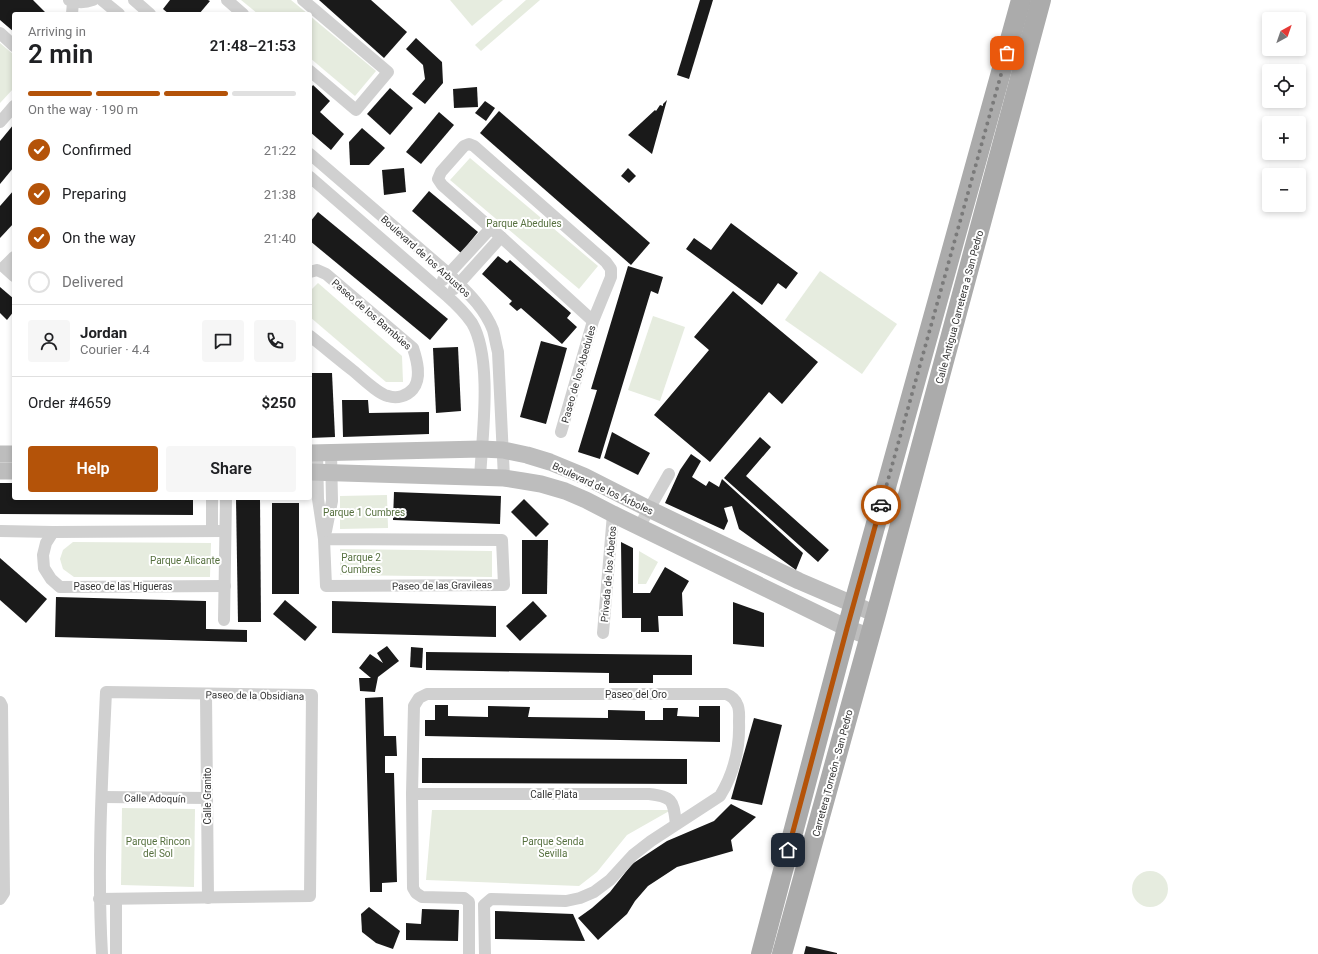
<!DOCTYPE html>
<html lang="en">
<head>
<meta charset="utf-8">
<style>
  :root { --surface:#fff; --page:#f6f6f6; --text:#202124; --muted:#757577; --line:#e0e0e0; --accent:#b45309 }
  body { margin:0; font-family:Roboto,sans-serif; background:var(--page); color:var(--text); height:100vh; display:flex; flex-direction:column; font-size:15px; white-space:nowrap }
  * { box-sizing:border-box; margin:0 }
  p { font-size:13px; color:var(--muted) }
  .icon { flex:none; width:22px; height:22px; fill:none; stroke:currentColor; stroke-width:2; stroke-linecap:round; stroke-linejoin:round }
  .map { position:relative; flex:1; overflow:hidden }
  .panel { position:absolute; left:12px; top:12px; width:300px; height:488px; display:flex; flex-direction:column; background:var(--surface); border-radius:4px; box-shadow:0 2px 6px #0003 }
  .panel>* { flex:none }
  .needle { width:26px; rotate:40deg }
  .buttons { position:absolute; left:1262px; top:12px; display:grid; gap:8px }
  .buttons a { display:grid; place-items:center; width:44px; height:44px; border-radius:4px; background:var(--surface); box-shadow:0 2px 6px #0003; font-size:20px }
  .pin { position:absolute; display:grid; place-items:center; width:34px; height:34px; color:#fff; margin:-17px; border-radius:8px; box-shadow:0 2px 6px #0006 }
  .courier { position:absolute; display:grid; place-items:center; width:40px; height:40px; margin:-20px; border:3px solid #b45309; border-radius:50%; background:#fff; color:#222; box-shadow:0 1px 5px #0007 }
  .summary em { font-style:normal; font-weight:600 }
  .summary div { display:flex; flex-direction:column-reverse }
  .summary { display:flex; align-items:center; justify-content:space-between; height:68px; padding:0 16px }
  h1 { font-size:26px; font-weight:600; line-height:30px }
  .bar { display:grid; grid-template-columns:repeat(4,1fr); gap:6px 4px; align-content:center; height:48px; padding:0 16px }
  .bar i { height:5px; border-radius:3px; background:var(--line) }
  .bar .selected { background:var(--accent) }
  .bar p { grid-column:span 4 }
  .line { display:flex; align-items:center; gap:10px; padding:0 16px; border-top:1px solid var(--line) }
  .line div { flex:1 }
  .round { display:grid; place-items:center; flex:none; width:42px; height:42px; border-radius:4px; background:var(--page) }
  ol { padding:0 16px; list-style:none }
  li { display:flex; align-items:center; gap:12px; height:44px }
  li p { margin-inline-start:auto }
  li .icon { padding:4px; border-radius:50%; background:var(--accent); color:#fff; stroke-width:4 }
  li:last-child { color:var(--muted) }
  li i { width:22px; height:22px; border:2px solid var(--line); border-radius:50% }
  .action { display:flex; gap:8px; margin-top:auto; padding:8px 16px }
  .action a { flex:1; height:46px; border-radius:4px; background:var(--accent); color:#fff; font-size:16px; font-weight:600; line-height:46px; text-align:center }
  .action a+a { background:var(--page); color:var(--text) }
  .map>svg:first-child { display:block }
  .green { fill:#e6ecdf }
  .building { fill:#1a1a1a }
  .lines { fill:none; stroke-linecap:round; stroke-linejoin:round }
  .street { stroke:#d0d0d0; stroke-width:12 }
  .secondary { stroke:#bdbdbd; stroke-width:17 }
  .primary { stroke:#ababab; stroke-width:20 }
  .done { stroke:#7a7a7a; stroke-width:4; stroke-dasharray:0 7.2 }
  .route { stroke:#b45309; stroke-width:5 }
  .labels { text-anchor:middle; stroke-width:4; stroke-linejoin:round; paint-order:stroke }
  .park-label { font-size:10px; fill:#56703f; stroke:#fff }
  .street-label { font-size:10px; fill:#333; stroke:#fff }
</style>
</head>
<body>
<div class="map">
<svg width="1318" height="954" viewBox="0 0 1318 954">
  <rect width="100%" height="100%" fill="#fff"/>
  <g class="green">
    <path d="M241 0H291L308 14H258Z"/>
    <path d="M450 0H503L472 26Z"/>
    <path d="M526 0H540L481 51 475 45Z"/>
    <path d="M310 16 376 71 355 96 310 58Z"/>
    <path d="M0 43 14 55V88L0 103Z"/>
    <path d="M470 158 598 266 579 289 450 180Z"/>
    <path d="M820 271 897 324 862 374 785 320Z"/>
    <path d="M318 283 402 356 403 382H386L310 317V291Z"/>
    <path d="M653 316 685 327 660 401 628 390Z"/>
    <path d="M387 495 388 528 340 529V496Z"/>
    <path d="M73 542 211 543 210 577H74L63 569 60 559 63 550Z"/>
    <path d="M340 549 492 551V577L340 575Z"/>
    <path d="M639 551 658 562 646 584H638Z"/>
    <path d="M122 808 195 809 194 887 121 885Z"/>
    <path d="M432 810H671L627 835 597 872 579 886 426 880Z"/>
    <circle cx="1150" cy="889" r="18"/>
  </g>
  <g class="building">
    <path d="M0 0H33L47 14H14V32L0 20Z"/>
    <path d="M170 0H208L210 1 199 14H169L163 9Z"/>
    <path d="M319 0H371L407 32 384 58Z"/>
    <path d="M700 0H713L689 79 677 75Z"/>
    <path d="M416 38 442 62 443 83 425 104 412 94 425 79 423 65 406 49Z"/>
    <path d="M313 85 330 101 320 112 344 134 331 150 310 132V89Z"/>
    <path d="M477 87 478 107 454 108 453 89Z"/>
    <path d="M390 88 413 108 390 135 367 114Z"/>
    <path d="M667 100 652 154 628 135 655 110 656 111 660 105 663 106V104Z"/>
    <path d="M485 101 495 108 486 121 475 113Z"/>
    <path d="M499 111 650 243 631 265 480 133Z"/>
    <path d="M439 112 454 125 421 164 406 152Z"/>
    <path d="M14 124V167L0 184V141Z"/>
    <path d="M362 128 385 148 369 165H350L349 142Z"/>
    <path d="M404 168 406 192 384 195 382 170Z"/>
    <path d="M628 168 636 176 629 183 621 176Z"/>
    <path d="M14 190V223L0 238V206Z"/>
    <path d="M429 191 478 232 461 253 412 211Z"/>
    <path d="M318 212 448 319 430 340 310 241V222Z"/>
    <path d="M731 223 798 273 786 289 778 283 762 305 686 249 694 238 711 250Z"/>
    <path d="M498 256 507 263 510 260 571 313 567 318 577 327 562 344 521 308 517 311 509 304 512 301 482 274Z"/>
    <path d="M628 266 663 277 658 294 651 291 600 459 578 452 597 390 591 389Z"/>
    <path d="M0 287 14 299V311L7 320 0 313Z"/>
    <path d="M733 291 818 362 782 404 769 392 710 462 654 415 709 350 694 337Z"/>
    <path d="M541 341 567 348 546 424 520 417Z"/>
    <path d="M458 347 461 411 436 413 433 348Z"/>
    <path d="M310 373H332L335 437 310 438Z"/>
    <path d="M342 400H368L369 413 429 412V434L343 437Z"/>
    <path d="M612 432 650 453 638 475 604 458Z"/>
    <path d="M760 437 771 447 746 476 829 550 818 562 724 478Z"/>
    <path d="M691 454 701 461 692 477 706 486 709 481 719 487 722 479 803 553 796 570 739 529 732 506 724 508 728 521 724 530 665 503 680 470Z"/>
    <path d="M0 483H14V498H193V515L0 514Z"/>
    <path d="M394 492 501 496 500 524 393 520Z"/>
    <path d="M236 498H260L261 622H238Z"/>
    <path d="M524 499 549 524 536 537 511 512Z"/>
    <rect x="272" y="503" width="27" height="91"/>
    <path d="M522 540H548L547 594H522Z"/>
    <path d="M621 542 633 548V593H650L665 567 689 581 682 593 683 616H658L659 632H641V618H622Z"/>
    <path d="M0 558 47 599 26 623 0 600Z"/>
    <path d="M56 597 206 601V629L247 630V642L55 637Z"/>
    <path d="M285 600 317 627 305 641 273 614Z"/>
    <path d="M332 601 496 606V637L332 633Z"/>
    <path d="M533 601 547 616 520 641 506 626Z"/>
    <path d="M733 602 764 613V647L733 644Z"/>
    <path d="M387 646 399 661 378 677 375 692 360 691 359 678H371L359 668 370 654 383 663 377 653Z"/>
    <path d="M411 647 423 648 422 668 410 667Z"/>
    <path d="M426 652 692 655V675H653V683H609V673L426 670Z"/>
    <path d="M383 697 384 736H396L397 756H385V773H394L397 882 382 883V892H370L365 698Z"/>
    <path d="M435 705H448V716L488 717V706L530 707 528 717 608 718V710L645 711V720H663V708H678L677 716 699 717V706H720V742L425 736V720H435Z"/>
    <path d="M754 718 782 725 762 805 731 799Z"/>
    <path d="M422 758 687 759V784L422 783Z"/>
    <path d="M731 804 756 817 731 840 733 851 677 867 648 886 635 901 627 914 598 940 578 918 592 908 610 892 632 864 667 841 714 821Z"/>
    <path d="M369 907 400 931 393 949 376 943 362 932 361 914Z"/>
    <path d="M422 909 459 910 458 941 406 940V923L421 924Z"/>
    <path d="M495 911 573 914 585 941 495 939Z"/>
    <path d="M806 946 837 953V954H804Z"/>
  </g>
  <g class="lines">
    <g class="street">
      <path d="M69 0C77 3 85 3 93 0"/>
      <path d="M102 0 119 14"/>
      <path d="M134 0 150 14"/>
      <path d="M227 0 243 14"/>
      <path d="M303 0 388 72 356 110 310 71"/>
      <path d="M72 14 73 2"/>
      <path d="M0 33 14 46"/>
      <path d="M0 122 14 106"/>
      <path d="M310 154 449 274C466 291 484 307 493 330 495 337 496 345 498 352L504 478"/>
      <path d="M310 177 447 296C456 304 465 313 472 323 493 359 482 437 480 478"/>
      <path d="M14 257 4 267 14 276"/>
      <path d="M310 272 317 270 326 274 413 348C417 360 422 378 413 389 407 396 397 399 388 396 378 394 360 376 351 369 337 358 324 347 310 336"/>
      <path d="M443 280 491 228"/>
      <path d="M454 289 501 237"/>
      <path d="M561 432 593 321 611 277V269L606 262 474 146 469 144 464 146 441 172 438 179 442 185 501 237 593 321"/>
      <path d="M317 453 318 499 324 539 326 586 504 585 502 540 324 539"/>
      <path d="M212 498V531"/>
      <path d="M639 527 669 474"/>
      <path d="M0 531 53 532 225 531"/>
      <path d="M326 531 332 501 331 452"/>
      <path d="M53 532 46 543 43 555 44 568 51 579 60 587 225 586"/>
      <path d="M224 620 226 498"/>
      <path d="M603 633 613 514"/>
      <path d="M206 694 208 898"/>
      <path d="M0 702 2 706 4 893 0 899"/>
      <path d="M412 794H649C674 797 673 801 676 824"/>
      <path d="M102 797 207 798"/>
      <path d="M99 899 310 896 312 695 106 692C102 779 97 867 102 954"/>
      <path d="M116 954V899"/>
      <path d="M469 954V902L464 898 422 897 416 893 413 888 412 794 414 706 419 698 427 694H726C731 696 735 699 737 704 740 709 739 717 739 722 740 749 734 773 720 796L651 841 633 855 610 880 594 892 580 898 566 901 491 899 484 905 485 954"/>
    </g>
    <g class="secondary">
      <path d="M310 453 481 449 503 450 527 455 550 462 584 476 649 509 799 581 876 614"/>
      <path d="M0 454H14"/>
      <path d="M0 471H14"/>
      <path d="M310 472 504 478 523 481 541 484 565 491 586 500 613 514 847 628 870 637"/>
    </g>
    <g class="primary">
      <path d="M761 954 847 628 1021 0"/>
      <path d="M782 954 876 614 1041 0"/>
    </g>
  </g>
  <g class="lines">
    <path class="done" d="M881 505 1007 53"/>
    <path class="route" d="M788 850 847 628 881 505"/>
  </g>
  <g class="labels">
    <g class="park-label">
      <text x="524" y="227">Parque Abedules</text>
      <text x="364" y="516">Parque 1 Cumbres</text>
      <text x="361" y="561">Parque 2<tspan x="361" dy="12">Cumbres</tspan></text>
      <text x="185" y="564">Parque Alicante</text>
      <text x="158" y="845">Parque Rincon<tspan x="158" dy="12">del Sol</tspan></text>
      <text x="553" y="845">Parque Senda<tspan x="553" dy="12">Sevilla</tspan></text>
    </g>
    <g class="street-label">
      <text transform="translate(426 256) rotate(42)" y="4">Boulevard de los Arbustos</text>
      <text transform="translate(959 307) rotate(-75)" y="4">Calle Antigua Carretera a San Pedro</text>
      <text transform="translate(372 314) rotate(41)" y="4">Paseo de los Bambúes</text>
      <text transform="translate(578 374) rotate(-74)" y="4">Paseo de los Abedules</text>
      <text transform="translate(603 488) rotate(25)" y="4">Boulevard de los Árboles</text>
      <text transform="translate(608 574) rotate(-85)" y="4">Privada de los Abetos</text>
      <text transform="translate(442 585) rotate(-1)" y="4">Paseo de las Gravileas</text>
      <text x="123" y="590">Paseo de las Higueras</text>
      <text x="636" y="698">Paseo del Oro</text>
      <text transform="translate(255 695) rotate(1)" y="4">Paseo de la Obsidiana</text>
      <text transform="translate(832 773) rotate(-75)" y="4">Carretera Torreón - San Pedro</text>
      <text x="554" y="798">Calle Plata</text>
      <text transform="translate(207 796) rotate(-90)" y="4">Calle Granito</text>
      <text transform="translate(155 798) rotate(1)" y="4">Calle Adoquín</text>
    </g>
  </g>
</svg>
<div class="buttons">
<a><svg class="needle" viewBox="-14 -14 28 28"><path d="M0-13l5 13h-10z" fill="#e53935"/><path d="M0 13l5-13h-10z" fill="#757577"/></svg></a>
<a><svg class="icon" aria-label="locate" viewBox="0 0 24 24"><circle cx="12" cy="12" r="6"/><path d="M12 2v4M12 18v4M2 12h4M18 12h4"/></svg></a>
<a>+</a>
<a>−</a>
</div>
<div class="pin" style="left:1007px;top:53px;background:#ea580c"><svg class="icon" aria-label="bag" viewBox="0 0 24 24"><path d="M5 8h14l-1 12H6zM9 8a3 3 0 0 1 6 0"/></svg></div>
<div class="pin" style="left:788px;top:850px;background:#1f2937"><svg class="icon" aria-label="home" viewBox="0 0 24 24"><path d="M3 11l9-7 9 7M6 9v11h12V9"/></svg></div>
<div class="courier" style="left:881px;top:505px"><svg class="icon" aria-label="car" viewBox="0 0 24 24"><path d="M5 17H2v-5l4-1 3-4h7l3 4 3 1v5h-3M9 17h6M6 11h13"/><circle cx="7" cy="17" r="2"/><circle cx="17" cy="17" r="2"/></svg></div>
<section class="panel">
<div class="summary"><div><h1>2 min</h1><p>Arriving in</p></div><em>21:48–21:53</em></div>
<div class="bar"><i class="selected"></i><i class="selected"></i><i class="selected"></i><i></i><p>On the way · 190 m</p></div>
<ol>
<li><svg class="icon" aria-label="check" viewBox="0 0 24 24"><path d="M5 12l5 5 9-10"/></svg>Confirmed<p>21:22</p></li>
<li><svg class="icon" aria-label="check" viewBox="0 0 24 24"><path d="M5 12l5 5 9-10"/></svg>Preparing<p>21:38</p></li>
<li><svg class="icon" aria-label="check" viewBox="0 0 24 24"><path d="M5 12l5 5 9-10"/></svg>On the way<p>21:40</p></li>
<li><i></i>Delivered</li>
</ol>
<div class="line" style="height:72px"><a class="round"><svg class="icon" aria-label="person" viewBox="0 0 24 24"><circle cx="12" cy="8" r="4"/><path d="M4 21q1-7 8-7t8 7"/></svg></a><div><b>Jordan</b><p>Courier · 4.4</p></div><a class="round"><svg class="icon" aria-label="chat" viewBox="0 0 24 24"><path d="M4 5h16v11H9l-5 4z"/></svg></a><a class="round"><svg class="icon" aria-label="phone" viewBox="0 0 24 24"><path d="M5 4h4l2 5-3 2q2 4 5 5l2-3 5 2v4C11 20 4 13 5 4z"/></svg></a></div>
<div class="line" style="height:52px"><div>Order #4659</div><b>$250</b></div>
<div class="action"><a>Help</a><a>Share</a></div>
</section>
</div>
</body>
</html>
